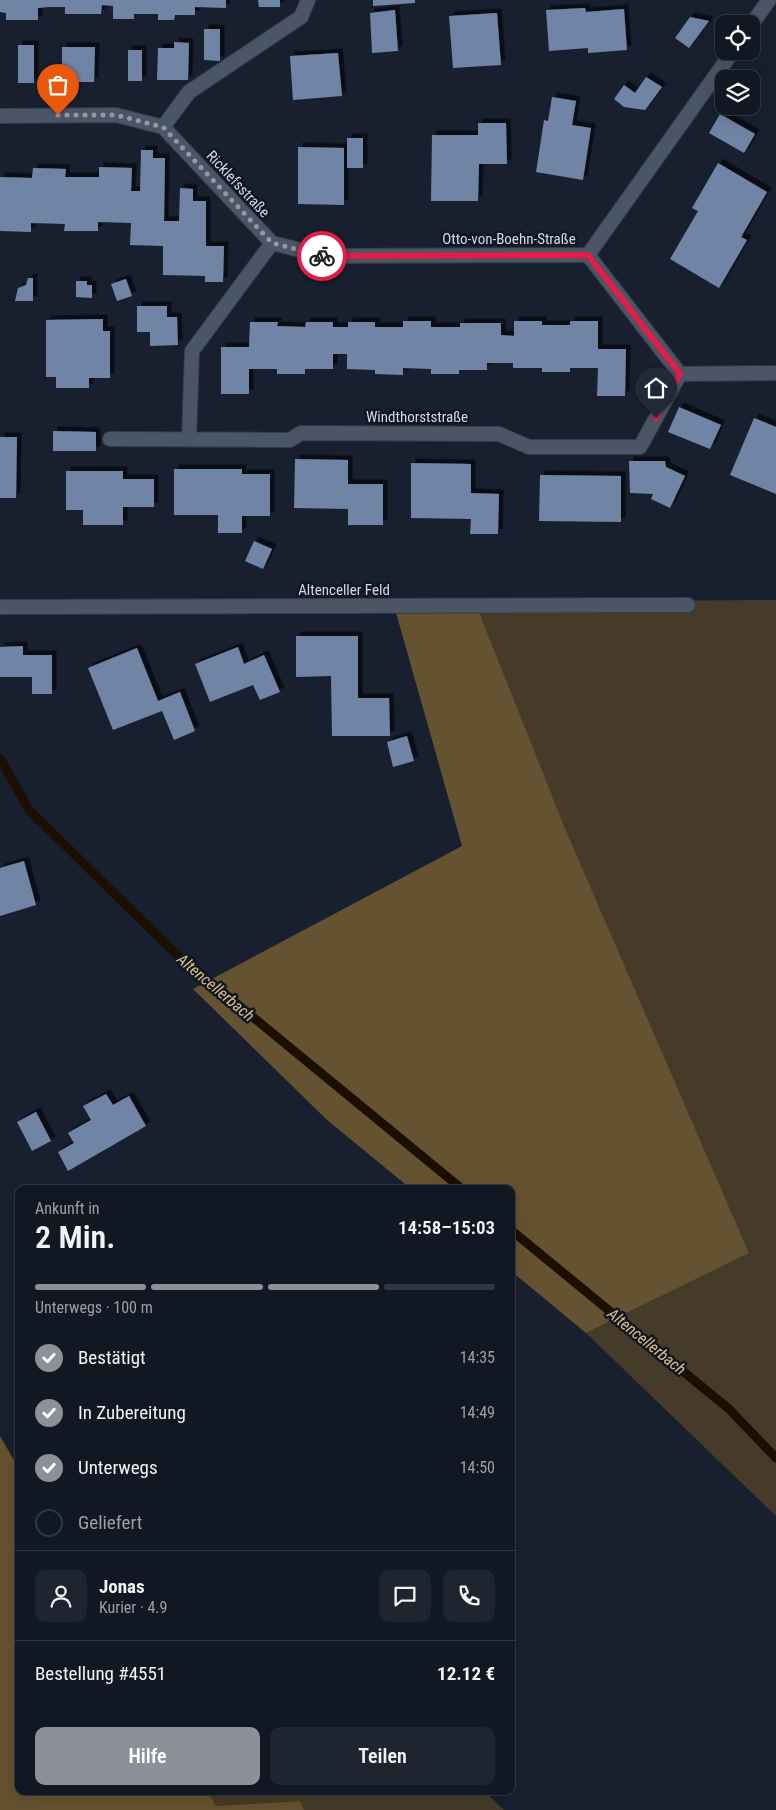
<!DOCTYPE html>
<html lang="de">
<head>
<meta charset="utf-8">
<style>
  :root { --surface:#121823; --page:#1f2530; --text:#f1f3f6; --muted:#9ca0a6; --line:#313741; --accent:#8c9099 }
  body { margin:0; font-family:"Roboto Condensed",sans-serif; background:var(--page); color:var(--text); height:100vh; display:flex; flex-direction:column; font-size:19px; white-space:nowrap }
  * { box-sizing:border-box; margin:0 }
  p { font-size:16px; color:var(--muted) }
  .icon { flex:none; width:28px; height:28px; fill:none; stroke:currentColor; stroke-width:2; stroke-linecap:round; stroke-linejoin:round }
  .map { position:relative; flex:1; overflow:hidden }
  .side { position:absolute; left:15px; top:1185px; width:500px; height:610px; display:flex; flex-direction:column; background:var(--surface); border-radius:10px; box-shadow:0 5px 20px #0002,0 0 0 1px var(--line) }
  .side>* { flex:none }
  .tools { position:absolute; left:715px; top:15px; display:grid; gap:10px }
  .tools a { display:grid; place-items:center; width:45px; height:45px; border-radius:10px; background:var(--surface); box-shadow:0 5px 20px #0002,0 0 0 1px var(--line); font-size:25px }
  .pin { position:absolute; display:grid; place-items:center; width:42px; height:42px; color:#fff; margin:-51px -21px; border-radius:50% 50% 50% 0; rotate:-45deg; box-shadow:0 0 5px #0007 }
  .pin .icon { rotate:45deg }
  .courier { position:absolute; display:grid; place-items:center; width:50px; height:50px; margin:-25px; border:4px solid #e11d48; border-radius:50%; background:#fff; color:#222; box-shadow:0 1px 6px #0007 }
  .overview em { font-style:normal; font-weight:600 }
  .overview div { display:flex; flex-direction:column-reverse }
  .overview { display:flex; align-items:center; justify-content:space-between; height:85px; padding:0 20px }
  h1 { font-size:32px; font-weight:600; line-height:38px }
  .bar { display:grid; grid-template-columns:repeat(4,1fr); gap:8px 5px; align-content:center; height:60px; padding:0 20px }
  .bar i { height:6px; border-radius:4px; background:var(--line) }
  .bar .current { background:var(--accent) }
  .bar p { grid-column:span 4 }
  .line { display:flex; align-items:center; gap:12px; padding:0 20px; border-top:1px solid var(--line) }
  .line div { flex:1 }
  .round { display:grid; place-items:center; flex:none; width:52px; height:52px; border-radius:10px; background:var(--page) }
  ol { padding:0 20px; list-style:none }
  li { display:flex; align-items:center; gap:15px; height:55px }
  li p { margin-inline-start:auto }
  li .icon { padding:5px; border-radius:50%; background:var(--accent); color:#fff; stroke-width:4 }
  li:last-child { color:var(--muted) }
  li i { width:28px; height:28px; border:2px solid var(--line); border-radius:50% }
  .button { display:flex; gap:10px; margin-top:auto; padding:10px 20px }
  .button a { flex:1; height:58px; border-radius:10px; background:var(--accent); color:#fff; font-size:20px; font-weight:600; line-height:58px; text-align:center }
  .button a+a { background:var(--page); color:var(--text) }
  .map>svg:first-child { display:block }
  .green { fill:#463b28 }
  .forest { fill:#655230 }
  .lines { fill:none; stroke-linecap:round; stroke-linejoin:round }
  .stream { stroke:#1b0f00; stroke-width:9 }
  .building { fill:#7084a5; filter:url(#shadow) }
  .minor-casing { stroke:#363c48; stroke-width:16 }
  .minor { stroke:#4a5566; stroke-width:14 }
  .done { stroke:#9299a5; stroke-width:5; stroke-dasharray:0 9 }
  .route { stroke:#e11d48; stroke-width:6 }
  .labels { text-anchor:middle; stroke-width:5; stroke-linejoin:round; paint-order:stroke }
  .street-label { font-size:15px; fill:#d4dae4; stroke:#0f1725 }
  .water-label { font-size:16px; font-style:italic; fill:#e0be83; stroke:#0f1725 }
</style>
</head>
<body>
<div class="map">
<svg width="776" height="1810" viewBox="0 0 776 1810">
  <defs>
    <filter id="shadow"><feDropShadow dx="4.5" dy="-4.5" stdDeviation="0" flood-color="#0009"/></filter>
  </defs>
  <rect width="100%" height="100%" fill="#18202f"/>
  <g class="green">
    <path d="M776 600V1516L586 1333 749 1253 565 828 475 602Z"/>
    <path d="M207 1791H484L504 1810H304L299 1801 215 1806Z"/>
  </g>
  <g class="forest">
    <path d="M393 602H475L565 828 749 1253 586 1333 511 1271V1189H411L326 1119 193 989 462 846Z"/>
    <path d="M0 1436 19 1469V1791H207L216 1806 300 1801 304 1810H0Z"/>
  </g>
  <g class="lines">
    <g class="stream">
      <path d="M0 758 29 810 175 953 462 1189"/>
      <path d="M511 1230 729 1409 776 1458"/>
    </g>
  </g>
  <g class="building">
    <path d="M0 0H226V8L195 7V15H175L174 20H158V14H134V19H113V6L102 5 101 14H65V7H49L38 8V20H6V13L0 12Z"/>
    <path d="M258 0H280V7H259Z"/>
    <path d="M373 0H415V3L373 6Z"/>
    <path d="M585 8 586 12 624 9 627 50 588 53V48L549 51 546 10Z"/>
    <path d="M395 10 398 51 372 53 370 13Z"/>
    <path d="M497 13 501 65 453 68 449 16Z"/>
    <path d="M690 17 709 21 689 48 675 38Z"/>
    <path d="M204 29H220V61L204 60Z"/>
    <path d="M174 42 189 43 188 80H157L158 48H174Z"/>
    <rect x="18" y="45" width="16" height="38"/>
    <path d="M62 47H95L94 82H62Z"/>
    <rect x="128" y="50" width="14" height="31"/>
    <path d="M338 53 342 96 293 100 290 56Z"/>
    <path d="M646 77 662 87 645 110 624 107 614 99 624 85 635 93Z"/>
    <path d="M552 97 576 101 572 125 591 128 583 180 536 172 544 120 548 121Z"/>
    <path d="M720 114 755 134 744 153 709 133Z"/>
    <path d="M478 123H506L507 164H479L478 201H431L432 135H478Z"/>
    <rect x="347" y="138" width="16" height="30"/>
    <path d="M298 147 344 148V205L298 204Z"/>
    <path d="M141 150H153V158H165L164 221H179L180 188 193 189V201H206V246H224L223 282H205V276L163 275V246L130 245 131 223 98 222V231H64L65 224 31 223V232L0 231V177L32 178 33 168 66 169 65 177H99V167L132 168 131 191H140Z"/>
    <path d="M718 163 767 192 741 237 747 240 719 288 670 259 698 211 692 208Z"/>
    <path d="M28 278H33V301H15L18 288 26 285Z"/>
    <path d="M126 279 132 296 117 301 111 284Z"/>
    <path d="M76 281H87V285H92V298L76 297Z"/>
    <path d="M137 306H167V317H177L178 345 150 346V332H137Z"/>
    <path d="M103 319V331H110V378H89V388H56V377H46V320Z"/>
    <path d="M403 321H431V327H460V323H501V335L514 336V321H542V325H570V321H598V349H626L625 396H597L598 368H570V372H542V368H513V363H487V370H459V374H431V369L403 368V375L375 374V370L347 369V354H333V369H305V374H277V369H249V394H221V347H249L250 322H278L277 326 305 327 306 322H333V327H348V322H375V327H403Z"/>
    <path d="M679 407 721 425 710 449 668 432Z"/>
    <path d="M754 418 776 427V494L730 475Z"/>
    <path d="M53 431 96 432V451H53Z"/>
    <path d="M0 437H17L16 498H0Z"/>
    <path d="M295 459 348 460V484H383V525H348V509L294 508Z"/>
    <path d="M629 461H665L666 467 685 476 670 508 651 499 653 494 630 493Z"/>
    <path d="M411 463 471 464V493L499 494 498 534H470L471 519 411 518Z"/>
    <path d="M174 469H242V474H270V516H242V533H218V515H174Z"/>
    <path d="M66 471H123V479H154V507H123V525H83V510H66Z"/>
    <path d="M540 475 621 476V522L539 521Z"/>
    <path d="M254 541 272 549 263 569 245 561Z"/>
    <path d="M296 636H358V698H389L390 736H332L331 676 296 677Z"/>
    <path d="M23 646V655H52V694H32V677H0V647Z"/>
    <path d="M238 647 244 664 264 655 280 692 260 700 253 685 210 702 195 664Z"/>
    <path d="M137 648 158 701 180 692 195 731 174 740 162 711 113 730 88 668Z"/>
    <path d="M407 736 414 761 393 767 387 742Z"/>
    <path d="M24 861 36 905 0 916V868Z"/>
    <path d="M106 1094 113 1105 129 1096 146 1126 68 1171 58 1152 74 1143 68 1133 91 1120 83 1106Z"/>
    <path d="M36 1112 51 1141 32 1151 17 1122Z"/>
  </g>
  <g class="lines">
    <defs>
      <g id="minor">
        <path d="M751 25 769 0"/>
        <path d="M0 116 116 115 163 127"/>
        <path d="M163 127 189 92 301 17 308 0"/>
        <path d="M163 127 272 243"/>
        <path d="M272 243 324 256 588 255 733 51"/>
        <path d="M588 255 680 374"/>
        <path d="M110 439 290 440 301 433 499 434 529 447H640L680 374 776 373"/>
        <path d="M189 439 192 351 272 243"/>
        <path d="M0 607 688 605"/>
      </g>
    </defs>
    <use href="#minor" class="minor-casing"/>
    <use href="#minor" class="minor"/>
  </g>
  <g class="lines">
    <path class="done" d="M58 115H116L163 127 272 243 322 256"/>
    <path class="route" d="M322 256 588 255 680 374 656 418"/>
  </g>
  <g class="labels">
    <g class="street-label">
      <text transform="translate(238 184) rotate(47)" y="5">Ricklefsstraße</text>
      <text x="509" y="244">Otto-von-Boehn-Straße</text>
      <text x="417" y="422">Windthorststraße</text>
      <text x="344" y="595">Altenceller Feld</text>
    </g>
    <g class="water-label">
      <text transform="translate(216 987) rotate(40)" y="6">Altencellerbach</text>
      <text transform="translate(647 1341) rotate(39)" y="6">Altencellerbach</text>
    </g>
  </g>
</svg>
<div class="tools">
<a><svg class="icon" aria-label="locate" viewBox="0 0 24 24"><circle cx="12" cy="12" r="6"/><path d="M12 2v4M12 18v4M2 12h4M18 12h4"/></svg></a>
<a><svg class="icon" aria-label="layers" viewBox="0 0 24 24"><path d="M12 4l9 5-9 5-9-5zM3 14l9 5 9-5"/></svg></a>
</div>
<div class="pin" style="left:58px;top:115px;background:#ea580c"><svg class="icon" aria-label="bag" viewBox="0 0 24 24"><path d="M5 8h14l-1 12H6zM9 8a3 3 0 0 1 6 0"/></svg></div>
<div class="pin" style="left:656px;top:418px;background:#1f2937"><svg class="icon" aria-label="home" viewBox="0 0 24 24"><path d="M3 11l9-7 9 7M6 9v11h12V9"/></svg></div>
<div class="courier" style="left:322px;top:256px"><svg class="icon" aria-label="bike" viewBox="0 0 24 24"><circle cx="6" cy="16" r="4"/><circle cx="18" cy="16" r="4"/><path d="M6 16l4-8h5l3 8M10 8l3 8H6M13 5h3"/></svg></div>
<section class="side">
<div class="overview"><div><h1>2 Min.</h1><p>Ankunft in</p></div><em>14:58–15:03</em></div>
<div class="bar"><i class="current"></i><i class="current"></i><i class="current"></i><i></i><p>Unterwegs · 100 m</p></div>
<ol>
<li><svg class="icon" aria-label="check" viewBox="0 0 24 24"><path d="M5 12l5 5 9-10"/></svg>Bestätigt<p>14:35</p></li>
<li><svg class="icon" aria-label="check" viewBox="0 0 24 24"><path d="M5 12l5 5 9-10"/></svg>In Zubereitung<p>14:49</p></li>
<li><svg class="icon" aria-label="check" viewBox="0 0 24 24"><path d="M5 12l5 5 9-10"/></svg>Unterwegs<p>14:50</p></li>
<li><i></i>Geliefert</li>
</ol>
<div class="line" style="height:90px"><a class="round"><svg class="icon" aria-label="person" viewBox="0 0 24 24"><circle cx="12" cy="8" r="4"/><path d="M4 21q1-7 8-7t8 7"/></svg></a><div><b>Jonas</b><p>Kurier · 4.9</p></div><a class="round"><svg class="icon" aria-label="chat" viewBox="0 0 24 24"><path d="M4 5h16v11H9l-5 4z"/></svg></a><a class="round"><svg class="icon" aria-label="phone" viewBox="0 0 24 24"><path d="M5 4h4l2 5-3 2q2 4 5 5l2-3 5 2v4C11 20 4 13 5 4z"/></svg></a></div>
<div class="line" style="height:65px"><div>Bestellung #4551</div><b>12.12 €</b></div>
<div class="button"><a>Hilfe</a><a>Teilen</a></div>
</section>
</div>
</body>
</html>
